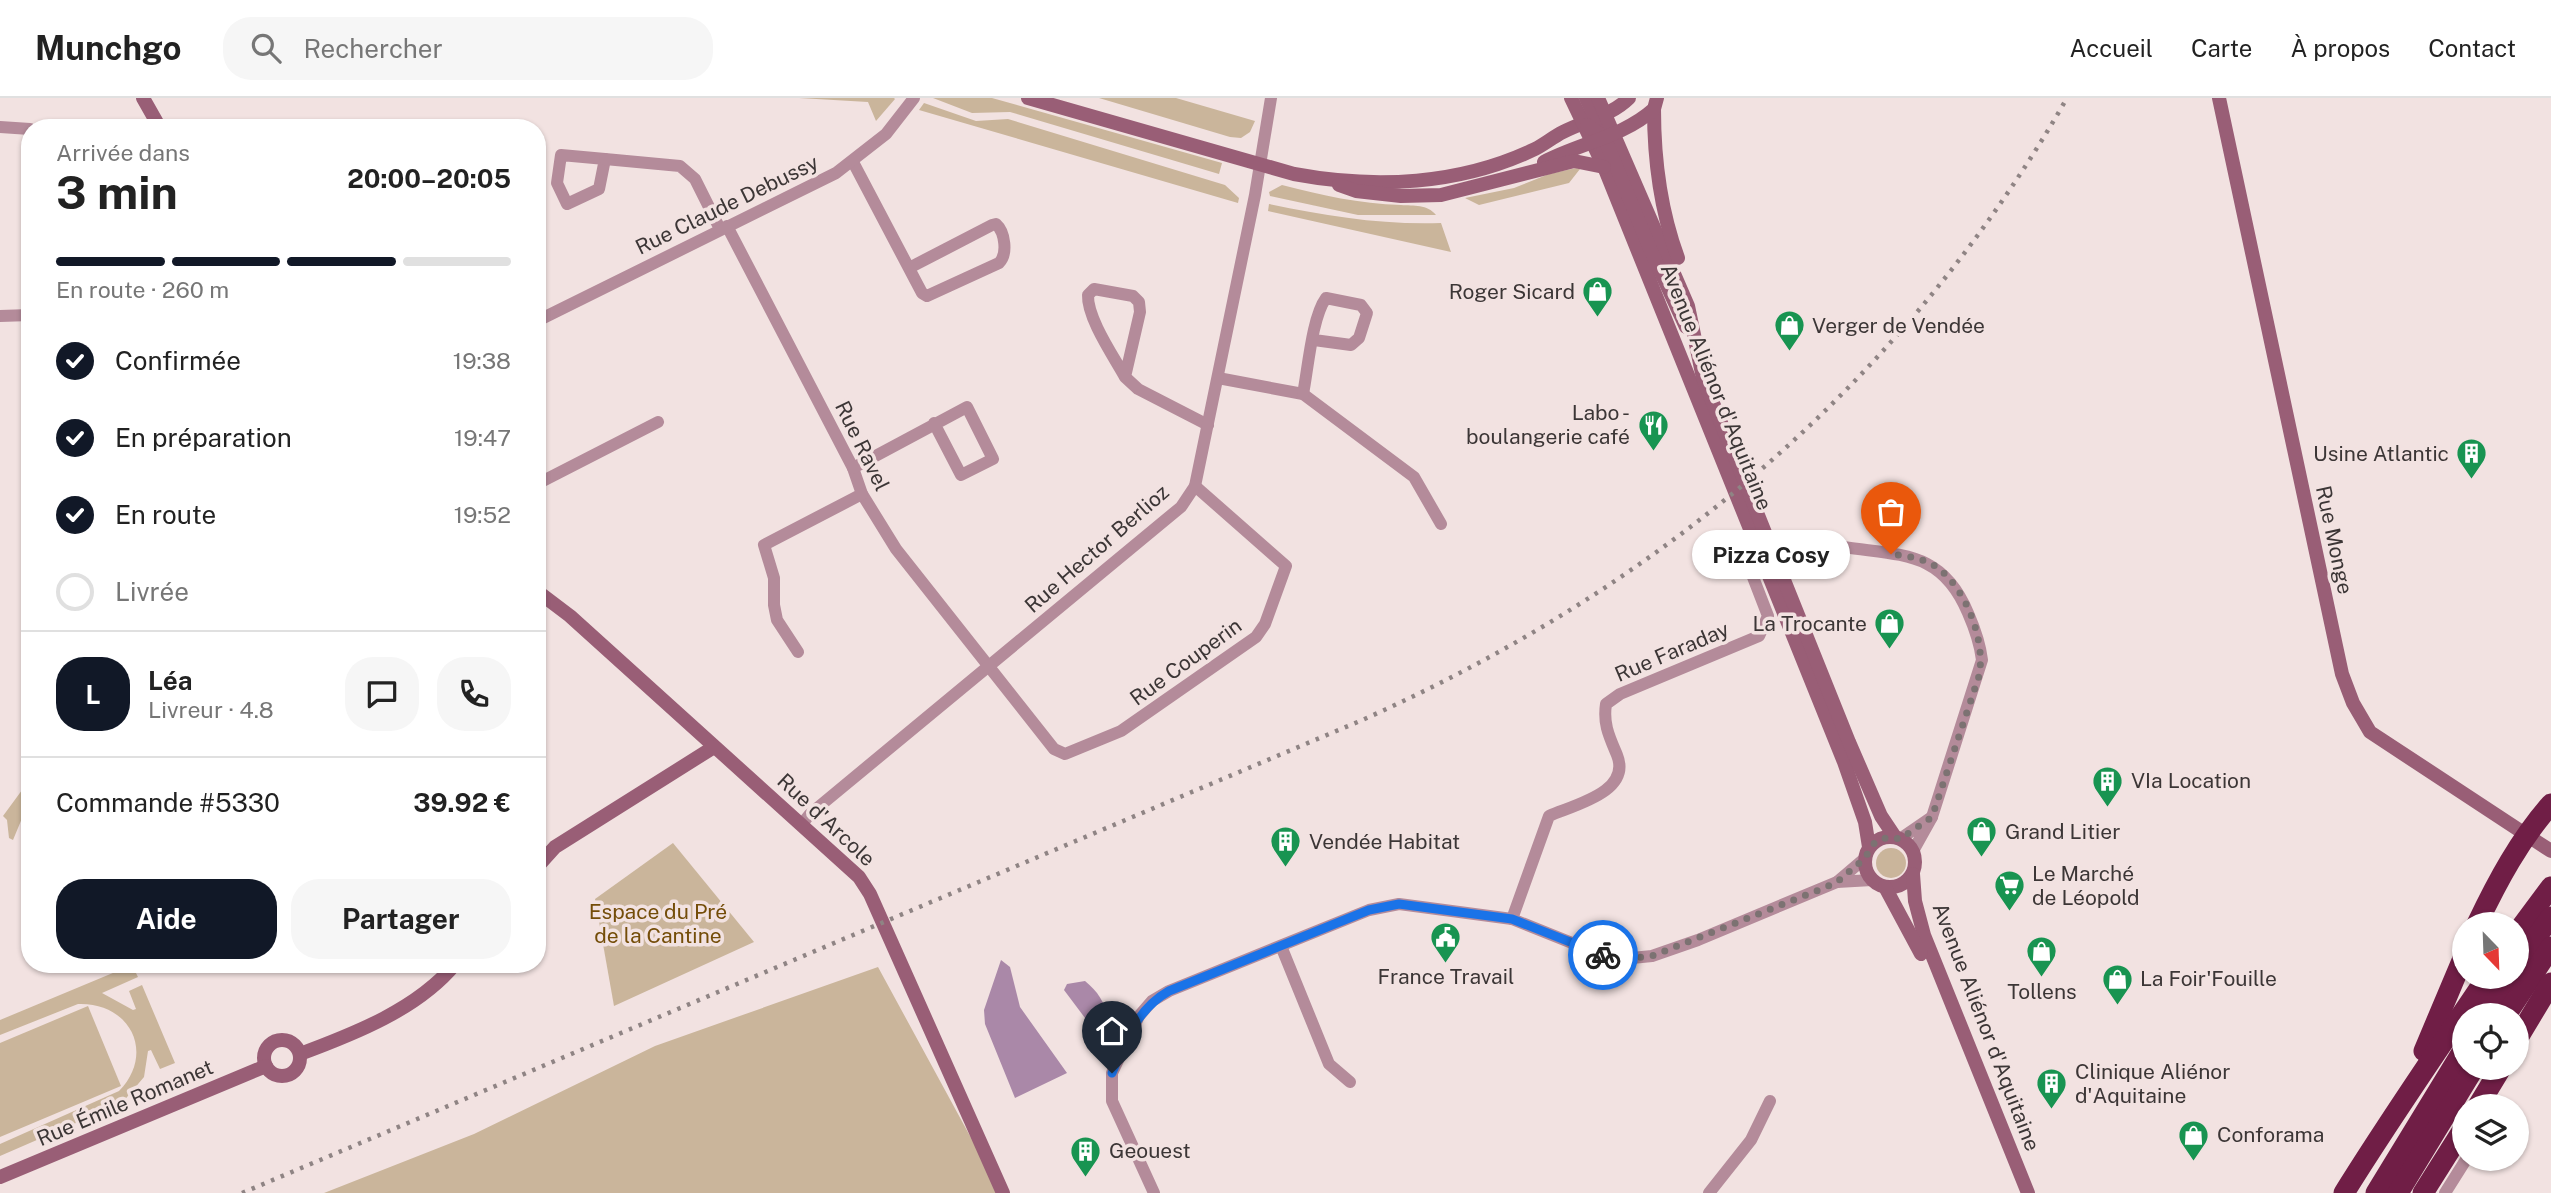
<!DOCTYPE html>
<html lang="fr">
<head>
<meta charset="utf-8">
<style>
  :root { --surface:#fff; --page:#f6f6f6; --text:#222; --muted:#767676; --line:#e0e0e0; --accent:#111827 }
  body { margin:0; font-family:"Public Sans",sans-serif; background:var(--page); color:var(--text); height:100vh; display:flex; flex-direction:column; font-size:26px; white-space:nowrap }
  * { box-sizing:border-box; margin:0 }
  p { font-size:23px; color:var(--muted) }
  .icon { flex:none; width:38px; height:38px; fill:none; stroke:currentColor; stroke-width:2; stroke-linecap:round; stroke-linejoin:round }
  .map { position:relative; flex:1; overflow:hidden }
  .side { position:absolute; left:21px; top:21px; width:525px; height:854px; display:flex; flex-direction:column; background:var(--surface); border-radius:28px; box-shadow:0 2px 5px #0004 }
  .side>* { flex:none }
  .needle { width:46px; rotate:157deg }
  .fabs { position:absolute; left:2452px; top:814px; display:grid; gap:14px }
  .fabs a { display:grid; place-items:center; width:77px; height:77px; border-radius:50%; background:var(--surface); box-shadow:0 2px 5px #0004; font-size:35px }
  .pin { position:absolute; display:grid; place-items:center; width:60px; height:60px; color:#fff; margin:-72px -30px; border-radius:50% 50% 50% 0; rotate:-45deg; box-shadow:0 0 7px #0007 }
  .pin .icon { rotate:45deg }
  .courier { position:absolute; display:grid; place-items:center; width:70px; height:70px; margin:-35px; border:5px solid #1a73e8; border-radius:50%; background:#fff; color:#222; box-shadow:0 2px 9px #0007 }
  .bubble { position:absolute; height:49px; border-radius:24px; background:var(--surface); box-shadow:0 2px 5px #0004; font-size:23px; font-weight:700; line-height:49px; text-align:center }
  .summary em { font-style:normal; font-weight:700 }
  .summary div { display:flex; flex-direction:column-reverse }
  .summary { display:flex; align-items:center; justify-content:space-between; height:119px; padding:0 35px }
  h1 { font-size:46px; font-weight:700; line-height:52px }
  .bar { display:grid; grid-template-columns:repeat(4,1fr); gap:10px 7px; align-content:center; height:84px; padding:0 35px }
  .bar i { height:9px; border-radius:5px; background:var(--line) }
  .bar .current { background:var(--accent) }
  .bar p { grid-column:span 4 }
  .line { display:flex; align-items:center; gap:18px; padding:0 35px; border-top:2px solid var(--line) }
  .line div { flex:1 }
  .round { display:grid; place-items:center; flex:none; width:74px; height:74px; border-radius:28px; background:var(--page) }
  ol { padding:0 35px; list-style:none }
  li { display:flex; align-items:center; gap:21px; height:77px }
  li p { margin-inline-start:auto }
  li .icon { padding:7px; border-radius:50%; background:var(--accent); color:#fff; stroke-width:4 }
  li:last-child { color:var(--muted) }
  li i { width:38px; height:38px; border:4px solid var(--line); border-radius:50% }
  .cta { display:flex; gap:14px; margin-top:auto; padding:14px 35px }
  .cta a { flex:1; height:80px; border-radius:28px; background:var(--accent); color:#fff; font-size:28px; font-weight:700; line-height:80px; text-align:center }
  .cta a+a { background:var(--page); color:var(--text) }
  header { display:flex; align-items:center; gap:42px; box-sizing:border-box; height:98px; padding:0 35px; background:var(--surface); border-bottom:2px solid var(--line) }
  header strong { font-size:33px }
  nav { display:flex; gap:38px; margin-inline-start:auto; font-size:24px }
  .search { width:490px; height:63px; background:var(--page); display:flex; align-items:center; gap:18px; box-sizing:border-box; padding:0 24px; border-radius:28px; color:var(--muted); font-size:26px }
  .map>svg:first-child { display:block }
  .green { fill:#cab59b }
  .water { fill:#aa88a8 }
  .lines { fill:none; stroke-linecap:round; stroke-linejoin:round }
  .street { stroke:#b48b9a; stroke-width:12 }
  .secondary { stroke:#995e76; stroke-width:14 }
  .highway { stroke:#701e46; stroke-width:21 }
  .rail { stroke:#8f8484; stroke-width:4.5; stroke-dasharray:3.5 7; stroke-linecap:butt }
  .done { stroke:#7c7272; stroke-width:7; stroke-dasharray:0 12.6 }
  .route { stroke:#1a73e8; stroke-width:9 }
  .labels { text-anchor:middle; stroke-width:7; stroke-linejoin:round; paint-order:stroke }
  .street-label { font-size:21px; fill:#3c3636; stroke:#f2e2e1 }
  .poi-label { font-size:21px; fill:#3c3636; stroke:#f2e2e1; text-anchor:start }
  .park-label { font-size:21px; fill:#744d09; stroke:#f2e2e1 }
</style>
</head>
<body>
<header>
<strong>Munchgo</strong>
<div class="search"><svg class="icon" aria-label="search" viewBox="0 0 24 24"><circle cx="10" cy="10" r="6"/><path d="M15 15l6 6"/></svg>Rechercher</div>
<nav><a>Accueil</a><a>Carte</a><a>À propos</a><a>Contact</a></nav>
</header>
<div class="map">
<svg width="2551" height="1095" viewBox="0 0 2551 1095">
  <rect width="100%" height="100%" fill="#f2e2e1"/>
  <g class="green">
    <path d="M799 0H894L895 1 876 23 868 4Z"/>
    <path d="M933 0H992L1222 65 1219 76 1010 14 972 15Z"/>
    <path d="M1099 0H1176L1255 23 1250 34 1241 40 1230 39Z"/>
    <path d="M924 5 976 23 1008 21 1225 87 1239 100 1238 105 919 12Z"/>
    <path d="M1576 70 1580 71 1569 85 1479 107 1465 100 1514 90 1549 76Z"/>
    <path d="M1282 87C1322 97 1359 106 1401 107 1414 108 1427 106 1436 117H1358L1270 98 1269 94Z"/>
    <path d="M1269 106C1327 118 1382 127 1441 125L1451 154 1268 113Z"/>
    <path d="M25 688 30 691V701L13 742 9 740 7 722 3 718Z"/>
    <path d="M673 745 754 844 614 908 595 801Z"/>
    <circle cx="1891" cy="765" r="15"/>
    <path d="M132 867 138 879 102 895 133 912 136 911 129 893 142 887 175 965 160 971 151 952 148 953 144 979 122 1005 0 1058V1046L119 993C156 955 130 904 78 906L0 937V922Z"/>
    <path d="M878 869 1001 1095H324L474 1036 655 948Z"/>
    <path d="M88 908 121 988 0 1039V945Z"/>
  </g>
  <g class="water">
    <path d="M1001 862 1010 869 1020 909 1067 975 1015 1000 985 926 984 912Z"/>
    <path d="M1085 883C1098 894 1105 904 1108 921L1102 929 1091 928 1064 892 1067 886Z"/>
  </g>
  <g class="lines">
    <g class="street">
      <path d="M0 29 30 31"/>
      <path d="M561 57 605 61 599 91 567 106 557 85Z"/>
      <path d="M605 61 680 68 695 81 720 131"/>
      <path d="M853 64 922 195 927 198 999 165C1008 156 1005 134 996 126L992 127 909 170"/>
      <path d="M727 128 853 370 862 396 896 451 1054 651 1065 656 1121 633 1256 539 1265 526 1286 468 1195 388"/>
      <path d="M0 218 30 217"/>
      <path d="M537 223 836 75 886 36 914 0"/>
      <path d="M1125 279 1140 214 1139 204 1133 198 1094 191 1088 197C1087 220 1114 259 1125 279L1138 291 1208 327"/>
      <path d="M1218 280 1303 296 1414 379 1441 426"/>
      <path d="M1303 296C1308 271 1312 219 1326 200L1361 207 1367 215 1359 240 1351 247 1314 242"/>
      <path d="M853 370 967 309 993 361 961 377 934 325"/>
      <path d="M537 386 658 324"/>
      <path d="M1769 443C1791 437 1822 446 1844 449 1903 458 1942 453 1968 515 1975 531 1980 545 1982 562L1932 719"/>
      <path d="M798 554 777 522 774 507V480L764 447 862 396"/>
      <path d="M802 726 810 716 1181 409 1195 388 1255 97 1271 0"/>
      <path d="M1900 741 1932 719 1913 753"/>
      <path d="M1864 761 1837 784 1872 782"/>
      <path d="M1512 821 1549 718C1574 707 1632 694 1617 657 1609 638 1603 626 1606 606L1620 596 1759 538 1768 518 1746 461 1756 446"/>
      <path d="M1281 848 1329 966 1350 984"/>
      <path d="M1154 1095 1112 1003V975L1139 918 1152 903 1169 893 1369 812 1399 806 1512 821 1607 859 1632 860 1652 858 1698 842 1837 784"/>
      <path d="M1709 1095 1751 1042 1770 1003"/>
      <path d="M2445 1095 2467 1060"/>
    </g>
    <g class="secondary">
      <path d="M143 0 160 30"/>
      <path d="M1028 0 1294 76C1375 91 1460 87 1535 51 1545 46 1553 39 1563 34 1584 23 1611 18 1629 0"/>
      <path d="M1571 0 1604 69 1844 664 1865 724 1869 749"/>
      <path d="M1586 0 1595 20 1603 26"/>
      <path d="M1598 0 1688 208 1703 280 1849 644 1881 718 1895 739"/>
      <path d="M2219 0 2342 576 2353 605 2370 634 2551 753"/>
      <path d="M1654 11C1654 63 1660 111 1678 160"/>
      <path d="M1587 27 1604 39 1651 153 1686 229"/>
      <path d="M1544 64C1580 45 1623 39 1654 11L1657 0"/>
      <path d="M1339 87 1356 93 1401 98 1441 97 1574 63 1604 69"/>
      <path d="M537 493 570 518 859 779 870 796 1003 1095"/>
      <circle cx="1890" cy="764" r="25"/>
      <path d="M537 769 555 749 714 649"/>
      <path d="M1913 776 1915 803 1924 837 2028 1095"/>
      <path d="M1885 789 1921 856"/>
      <circle cx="282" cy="960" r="18"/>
      <path d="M300 956C354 936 418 911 455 866"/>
      <path d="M0 1079 266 968"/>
    </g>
    <g class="highway">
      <path d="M2477 826C2498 782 2519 743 2551 706"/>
      <path d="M2516 836 2551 789"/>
      <path d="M2516 867 2551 819"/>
      <path d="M2485 917 2509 878"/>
      <path d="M2506 917 2551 849"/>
      <path d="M2516 943 2551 885"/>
      <path d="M2424 953 2464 858"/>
      <path d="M2478 1008 2501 970"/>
      <path d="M2344 1095C2390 1021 2439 950 2488 878"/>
      <path d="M2376 1095 2464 951"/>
      <path d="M2398 1095 2474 970"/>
      <path d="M2423 1095 2464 1030"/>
    </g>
    <path class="rail" d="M242 1095 1360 623C1659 490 1903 286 2067 0"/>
  </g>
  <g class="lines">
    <path class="done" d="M1603 857 1632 860 1652 858 1824 790 1837 784 1864 761 1875 744 1888 739 1900 741 1932 719 1979 578C1986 544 1967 492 1938 470 1924 460 1908 458 1891 456"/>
    <path class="route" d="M1112 975C1126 942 1137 911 1169 893L1369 812 1399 806 1512 821 1603 857"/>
  </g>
  <defs>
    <symbol id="shop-pin" viewBox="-11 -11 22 30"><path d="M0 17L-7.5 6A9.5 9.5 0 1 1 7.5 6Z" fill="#189451" stroke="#f2e2e1"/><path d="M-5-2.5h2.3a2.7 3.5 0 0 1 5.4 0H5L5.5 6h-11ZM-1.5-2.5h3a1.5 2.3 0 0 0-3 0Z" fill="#fff"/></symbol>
    <symbol id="restaurant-pin" viewBox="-11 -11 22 30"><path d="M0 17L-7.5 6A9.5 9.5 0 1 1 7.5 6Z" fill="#189451" stroke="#f2e2e1"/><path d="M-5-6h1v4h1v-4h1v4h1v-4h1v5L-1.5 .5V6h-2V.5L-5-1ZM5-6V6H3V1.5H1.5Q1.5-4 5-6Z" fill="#fff"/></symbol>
    <symbol id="building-pin" viewBox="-11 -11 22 30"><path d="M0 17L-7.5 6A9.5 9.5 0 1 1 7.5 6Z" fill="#189451" stroke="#f2e2e1"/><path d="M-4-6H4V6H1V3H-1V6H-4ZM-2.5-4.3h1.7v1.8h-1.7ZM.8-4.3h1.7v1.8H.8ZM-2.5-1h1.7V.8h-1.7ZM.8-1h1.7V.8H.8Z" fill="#fff"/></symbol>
    <symbol id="supermarket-pin" viewBox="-11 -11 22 30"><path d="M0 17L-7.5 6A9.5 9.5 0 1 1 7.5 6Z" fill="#189451" stroke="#f2e2e1"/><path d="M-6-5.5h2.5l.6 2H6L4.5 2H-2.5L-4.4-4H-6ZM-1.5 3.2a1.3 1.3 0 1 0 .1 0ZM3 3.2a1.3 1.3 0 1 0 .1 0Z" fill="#fff"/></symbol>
    <symbol id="civic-pin" viewBox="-11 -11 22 30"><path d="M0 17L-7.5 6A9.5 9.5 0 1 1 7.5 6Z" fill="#189451" stroke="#f2e2e1"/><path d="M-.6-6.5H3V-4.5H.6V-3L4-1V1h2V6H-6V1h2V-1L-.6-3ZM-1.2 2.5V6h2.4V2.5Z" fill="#fff"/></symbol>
  </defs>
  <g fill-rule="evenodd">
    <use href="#shop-pin" x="1580" y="176" width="35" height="47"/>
    <use href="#shop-pin" x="1772" y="210" width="35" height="47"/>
    <use href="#restaurant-pin" x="1636" y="310" width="35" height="47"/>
    <use href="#building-pin" x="2454" y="338" width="35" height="47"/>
    <use href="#shop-pin" x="1872" y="508" width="35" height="47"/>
    <use href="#building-pin" x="2090" y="666" width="35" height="47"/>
    <use href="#shop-pin" x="1964" y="716" width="35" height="47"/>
    <use href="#building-pin" x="1268" y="726" width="35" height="47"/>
    <use href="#supermarket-pin" x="1992" y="770" width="35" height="47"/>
    <use href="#civic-pin" x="1428" y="822" width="35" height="47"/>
    <use href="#shop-pin" x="2024" y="836" width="35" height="47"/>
    <use href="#shop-pin" x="2100" y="864" width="35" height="47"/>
    <use href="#building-pin" x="2034" y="968" width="35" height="47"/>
    <use href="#shop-pin" x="2176" y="1020" width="35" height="47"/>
    <use href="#building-pin" x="1068" y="1036" width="35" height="47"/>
  </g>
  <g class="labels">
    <g class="street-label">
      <text transform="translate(727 107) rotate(-26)" y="7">Rue Claude Debussy</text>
      <text transform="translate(1716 289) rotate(68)" y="7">Avenue Aliénor d'Aquitaine</text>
      <text transform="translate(862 348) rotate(64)" y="7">Rue Ravel</text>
      <text transform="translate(2334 442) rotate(78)" y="7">Rue Monge</text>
      <text transform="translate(1097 451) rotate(-41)" y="7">Rue Hector Berlioz</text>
      <text transform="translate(1672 554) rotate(-23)" y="7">Rue Faraday</text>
      <text transform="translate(1186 564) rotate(-36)" y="7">Rue Couperin</text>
      <text transform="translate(826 722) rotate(43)" y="7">Rue d'Arcole</text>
      <text transform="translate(1986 929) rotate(69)" y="7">Avenue Aliénor d'Aquitaine</text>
      <text transform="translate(125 1005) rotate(-23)" y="7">Rue Émile Romanet</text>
    </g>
    <g class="poi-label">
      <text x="1575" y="201" text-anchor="end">Roger Sicard</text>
      <text x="1812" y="235">Verger de Vendée</text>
      <text x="1630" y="322" text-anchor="end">Labo -<tspan x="1630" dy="24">boulangerie café</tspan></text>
      <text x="2449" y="363" text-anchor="end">Usine Atlantic</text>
      <text x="1867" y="533" text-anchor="end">La Trocante</text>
      <text x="2131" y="690">VIa Location</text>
      <text x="2005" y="741">Grand Litier</text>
      <text x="1309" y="751">Vendée Habitat</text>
      <text x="2032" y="783">Le Marché<tspan x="2032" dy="24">de Léopold</tspan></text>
      <text x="1446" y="886" text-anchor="middle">France Travail</text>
      <text x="2140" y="888">La Foir'Fouille</text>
      <text x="2042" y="901" text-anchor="middle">Tollens</text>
      <text x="2075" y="981">Clinique Aliénor<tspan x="2075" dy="24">d'Aquitaine</tspan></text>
      <text x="2217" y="1044">Conforama</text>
      <text x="1109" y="1060">Geouest</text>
    </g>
    <g class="park-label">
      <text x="658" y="821">Espace du Pré<tspan x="658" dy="24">de la Cantine</tspan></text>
    </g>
  </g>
</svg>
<div class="fabs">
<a><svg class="needle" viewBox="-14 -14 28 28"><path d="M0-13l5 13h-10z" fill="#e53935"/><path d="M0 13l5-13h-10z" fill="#767676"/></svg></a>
<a><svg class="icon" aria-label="locate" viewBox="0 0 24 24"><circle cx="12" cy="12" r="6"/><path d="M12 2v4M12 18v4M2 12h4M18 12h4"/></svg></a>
<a><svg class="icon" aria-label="layers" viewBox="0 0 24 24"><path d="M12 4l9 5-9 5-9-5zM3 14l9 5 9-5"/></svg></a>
</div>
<div class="pin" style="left:1891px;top:456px;background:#ea580c"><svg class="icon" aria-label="bag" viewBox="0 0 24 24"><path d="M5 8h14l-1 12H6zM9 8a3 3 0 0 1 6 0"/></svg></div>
<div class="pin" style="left:1112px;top:975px;background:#1f2937"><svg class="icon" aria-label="home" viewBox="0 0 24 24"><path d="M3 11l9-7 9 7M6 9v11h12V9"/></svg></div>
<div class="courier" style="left:1603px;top:857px"><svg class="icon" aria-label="bike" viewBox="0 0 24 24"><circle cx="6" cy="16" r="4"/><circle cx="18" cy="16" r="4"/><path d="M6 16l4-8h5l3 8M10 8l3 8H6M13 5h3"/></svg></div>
<div class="bubble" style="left:1692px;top:432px;width:158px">Pizza Cosy</div>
<section class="side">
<div class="summary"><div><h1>3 min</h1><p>Arrivée dans</p></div><em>20:00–20:05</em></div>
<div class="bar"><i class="current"></i><i class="current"></i><i class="current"></i><i></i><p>En route · 260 m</p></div>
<ol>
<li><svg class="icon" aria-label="check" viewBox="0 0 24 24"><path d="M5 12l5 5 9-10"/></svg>Confirmée<p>19:38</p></li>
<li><svg class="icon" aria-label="check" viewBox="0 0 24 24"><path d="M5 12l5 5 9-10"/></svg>En préparation<p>19:47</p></li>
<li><svg class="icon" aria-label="check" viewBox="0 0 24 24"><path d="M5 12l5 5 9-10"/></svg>En route<p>19:52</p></li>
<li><i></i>Livrée</li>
</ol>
<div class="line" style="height:126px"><b class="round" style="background:var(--accent);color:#fff">L</b><div><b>Léa</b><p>Livreur · 4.8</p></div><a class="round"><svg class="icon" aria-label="chat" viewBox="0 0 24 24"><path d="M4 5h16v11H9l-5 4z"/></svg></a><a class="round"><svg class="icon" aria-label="phone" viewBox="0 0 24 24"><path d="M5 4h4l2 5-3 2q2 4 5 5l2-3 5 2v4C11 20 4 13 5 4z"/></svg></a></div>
<div class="line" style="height:91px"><div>Commande #5330</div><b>39.92 €</b></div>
<div class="cta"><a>Aide</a><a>Partager</a></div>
</section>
</div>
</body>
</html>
